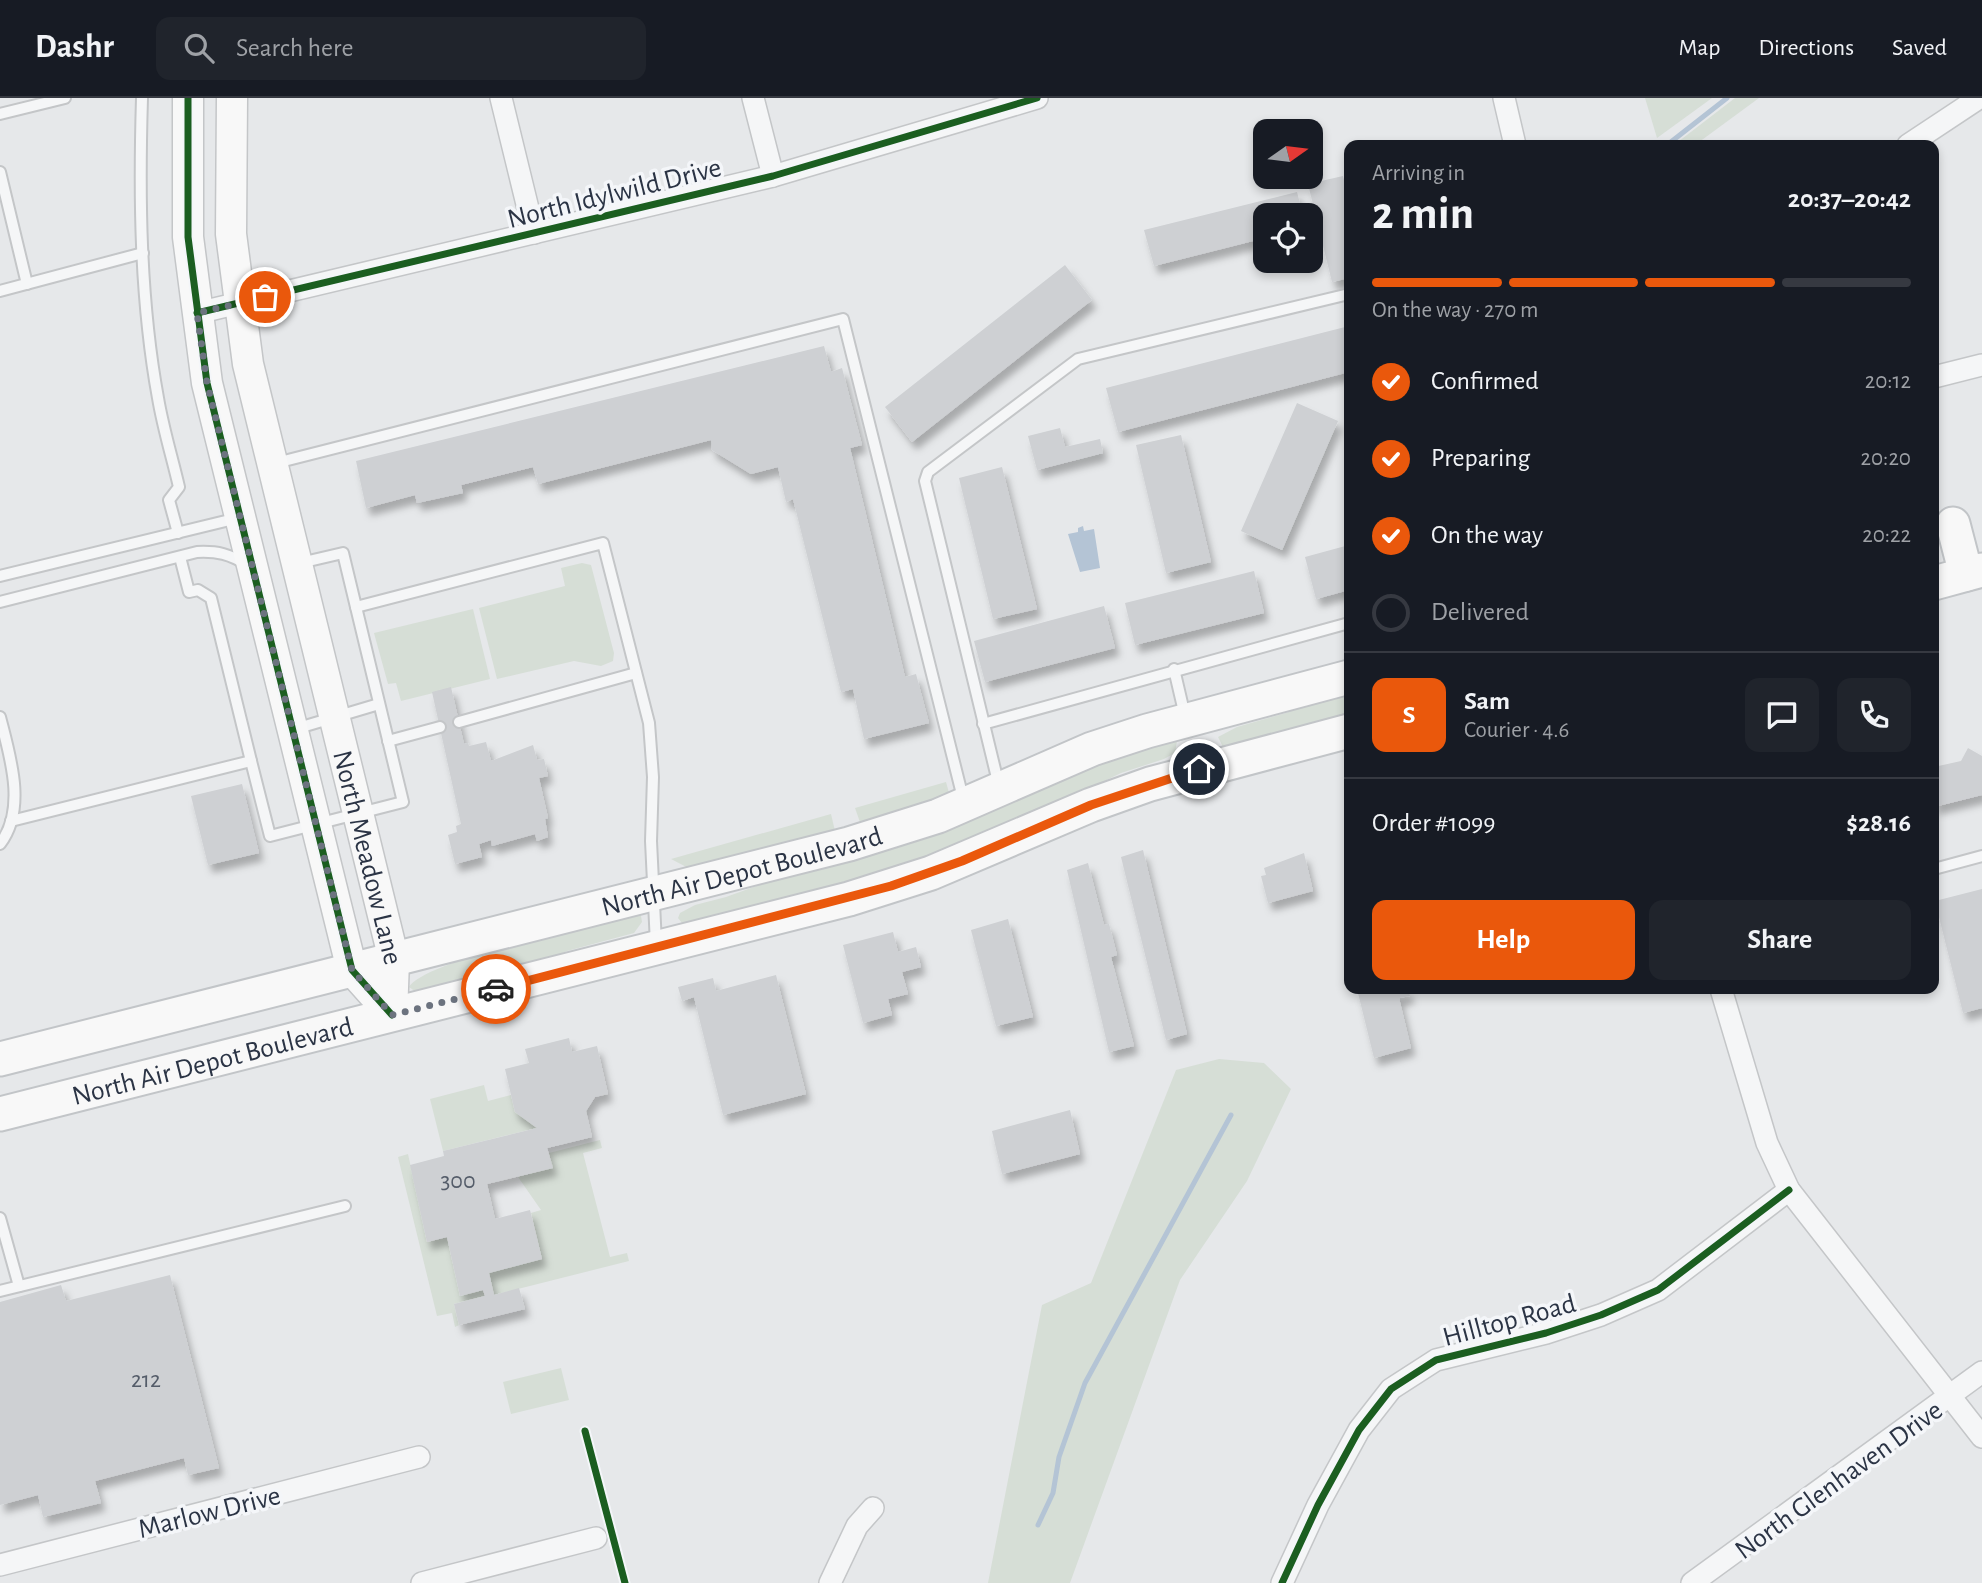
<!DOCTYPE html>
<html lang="en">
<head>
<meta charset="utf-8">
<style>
  :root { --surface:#171b24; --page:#20242c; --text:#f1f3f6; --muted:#9ea1a6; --line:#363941; --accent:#ea580c }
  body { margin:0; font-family:"Alegreya Sans",sans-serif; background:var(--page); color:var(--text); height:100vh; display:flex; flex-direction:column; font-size:26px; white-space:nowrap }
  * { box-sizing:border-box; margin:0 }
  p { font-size:23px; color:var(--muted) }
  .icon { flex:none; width:38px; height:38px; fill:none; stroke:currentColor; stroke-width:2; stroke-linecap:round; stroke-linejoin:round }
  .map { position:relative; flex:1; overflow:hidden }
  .drawer { position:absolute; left:1344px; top:42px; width:595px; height:854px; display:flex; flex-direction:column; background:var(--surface); border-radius:14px; box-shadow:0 4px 10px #0003 }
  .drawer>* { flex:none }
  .needle { width:46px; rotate:76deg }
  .controls { position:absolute; left:1253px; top:21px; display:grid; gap:14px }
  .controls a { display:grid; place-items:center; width:70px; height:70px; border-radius:14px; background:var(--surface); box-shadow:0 4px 10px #0003; font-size:35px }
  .pin { position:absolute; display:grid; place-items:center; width:60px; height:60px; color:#fff; margin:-30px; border:4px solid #fff; border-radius:50%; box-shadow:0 2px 7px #0007 }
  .courier { position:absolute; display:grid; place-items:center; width:70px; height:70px; margin:-35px; border:5px solid #ea580c; border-radius:50%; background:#fff; color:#222; box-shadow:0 2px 9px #0007 }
  .headline em { font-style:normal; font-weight:700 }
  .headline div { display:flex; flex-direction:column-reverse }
  .headline { display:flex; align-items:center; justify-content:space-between; height:119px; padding:0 28px }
  h1 { font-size:46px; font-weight:700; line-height:52px }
  .bar { display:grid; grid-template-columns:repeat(4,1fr); gap:10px 7px; align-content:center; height:84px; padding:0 28px }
  .bar i { height:9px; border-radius:5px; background:var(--line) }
  .bar .on { background:var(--accent) }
  .bar p { grid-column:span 4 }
  .line { display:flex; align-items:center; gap:18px; padding:0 28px; border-top:2px solid var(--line) }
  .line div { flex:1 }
  .round { display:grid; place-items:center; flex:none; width:74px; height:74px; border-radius:14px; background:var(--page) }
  ol { padding:0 28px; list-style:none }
  li { display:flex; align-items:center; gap:21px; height:77px }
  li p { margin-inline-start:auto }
  li .icon { padding:7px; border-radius:50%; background:var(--accent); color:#fff; stroke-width:4 }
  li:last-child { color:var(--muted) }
  li i { width:38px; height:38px; border:4px solid var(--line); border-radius:50% }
  .primary-button { display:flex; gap:14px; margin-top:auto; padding:14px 28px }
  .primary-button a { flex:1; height:80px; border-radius:14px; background:var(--accent); color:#fff; font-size:28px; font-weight:700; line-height:80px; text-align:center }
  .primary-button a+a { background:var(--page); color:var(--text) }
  header { display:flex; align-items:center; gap:42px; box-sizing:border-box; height:98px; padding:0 35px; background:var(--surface); border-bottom:2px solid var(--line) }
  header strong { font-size:33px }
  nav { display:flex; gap:38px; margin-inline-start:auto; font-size:24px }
  .search { width:490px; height:63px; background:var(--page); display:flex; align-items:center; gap:18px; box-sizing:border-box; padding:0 24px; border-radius:14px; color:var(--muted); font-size:26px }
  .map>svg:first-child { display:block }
  .green { fill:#d6ded6 }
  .water { fill:#b4c4d5 }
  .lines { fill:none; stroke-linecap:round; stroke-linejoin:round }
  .stream { stroke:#b4c4d5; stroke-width:5 }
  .building { fill:#ced0d3; filter:url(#shadow) }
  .lane-casing { stroke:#c4c6c8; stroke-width:14 }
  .street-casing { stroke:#c4c6c8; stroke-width:24 }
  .secondary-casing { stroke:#c4c6c8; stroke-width:33 }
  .primary-casing { stroke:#c2c5c8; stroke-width:37 }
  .lane { stroke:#f5f6f7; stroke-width:10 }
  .street { stroke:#f5f6f7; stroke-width:21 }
  .secondary { stroke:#f8f8f8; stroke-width:30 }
  .primary { stroke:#f8f8f8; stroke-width:33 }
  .cycleway-casing { stroke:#f4f6f9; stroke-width:11 }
  .cycleway { stroke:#1b5e20; stroke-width:7 }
  .done { stroke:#6c737f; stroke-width:7; stroke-dasharray:0 12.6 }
  .route { stroke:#ea580c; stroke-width:9 }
  .labels { text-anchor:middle; stroke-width:7; stroke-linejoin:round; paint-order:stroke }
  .number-label { font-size:24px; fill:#545c69 }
  .street-label { font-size:28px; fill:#2b3445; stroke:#f4f6f9 }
</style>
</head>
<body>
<header>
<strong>Dashr</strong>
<div class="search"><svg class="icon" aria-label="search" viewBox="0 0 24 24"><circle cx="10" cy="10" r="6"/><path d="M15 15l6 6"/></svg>Search here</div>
<nav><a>Map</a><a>Directions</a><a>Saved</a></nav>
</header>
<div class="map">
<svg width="1982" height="1485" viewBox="0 0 1982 1485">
  <defs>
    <filter id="shadow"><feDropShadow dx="4.5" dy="8" stdDeviation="3.5" flood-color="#0004"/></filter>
  </defs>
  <rect width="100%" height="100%" fill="#e6e8ea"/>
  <g class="green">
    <path d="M1645 0H1712L1657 40Z"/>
    <path d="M1735 0H1759L1695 47H1674Z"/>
    <path d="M582 465 591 467 614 555 613 563 601 568 574 563 497 581 479 510 565 488 561 470Z"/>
    <path d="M473 511 490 581 401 603 396 585 388 586 374 535Z"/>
    <path d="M1349 590V622L1223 649 1218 639 1237 629 1286 615Z"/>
    <path d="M1169 640 1177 643 1175 655 1164 661 1121 675 958 754 698 828 682 825 678 820 680 815 695 807 726 799Z"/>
    <path d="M946 684 951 702 861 727 855 710Z"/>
    <path d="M831 716 835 733 696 774 671 761Z"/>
    <path d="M631 815 641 818 642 824 634 835 567 853 537 867 419 896 409 889C422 864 596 824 631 815Z"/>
    <path d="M1219 961 1264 965 1291 991 1247 1083 1180 1182 1070 1485H988L1042 1207 1091 1185 1176 972Z"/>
    <path d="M484 987 488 1003 511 997 515 1014 537 1030 443 1053 430 1001Z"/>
    <path d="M600 1042 602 1050 583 1055 610 1159 627 1155 629 1163 494 1197 489 1175 542 1161 531 1115 541 1112 518 1079 552 1070 549 1055Z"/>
    <path d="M408 1056 427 1144 447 1139 460 1198 483 1192 485 1198 454 1206 459 1227 455 1229 452 1215 437 1218 398 1059Z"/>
    <path d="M561 1270 569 1302 511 1316 503 1284Z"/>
  </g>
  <path class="water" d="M1083 428 1084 433 1094 431 1100 470 1080 474 1068 436 1078 434V430Z"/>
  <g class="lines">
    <g class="stream">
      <path d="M1667 47 1727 0"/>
      <path d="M1038 1427 1053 1395 1059 1359 1085 1285 1231 1017"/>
    </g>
  </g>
  <g class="building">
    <path d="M1343 78 1349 101V180L1332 184 1308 86Z"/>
    <path d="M1297 94 1303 117H1265V140L1154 168 1144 132Z"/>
    <path d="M1065 167 1092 202 912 344 885 309Z"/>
    <path d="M1349 228V274L1118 334 1106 290Z"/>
    <path d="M824 248 831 274 842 270 862 347 850 350 905 579 916 576 929 625 864 641 853 591 841 594 793 401 786 404 778 369 751 376 712 352 711 342 538 386 533 369 461 387 463 395 417 405 415 397 366 410 356 363Z"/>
    <path d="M1297 305 1338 323 1282 452 1241 433Z"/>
    <path d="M1060 330 1065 349 1100 341 1103 355 1037 372 1028 338Z"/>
    <path d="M1181 337 1211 464 1166 475 1136 347Z"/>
    <path d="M1002 369 1037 511 993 521 959 380Z"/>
    <path d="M1349 447V492L1316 501 1305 459Z"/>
    <path d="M1254 473 1264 515 1135 547 1125 505Z"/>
    <path d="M1104 508 1115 550 985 584 974 543Z"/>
    <path d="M451 589 464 646 468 645 469 648 486 644 491 663 533 647 537 662 544 661 548 678 539 680 548 720 545 721 548 739 537 743 535 736 492 748 491 742 479 746 482 759 455 766 448 737 457 734 456 728 461 726 432 594Z"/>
    <path d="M1968 650 1982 658V697L1934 709V669L1961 663Z"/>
    <path d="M242 686 259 755 208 767 191 698Z"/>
    <path d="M1143 752 1187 936 1166 942 1121 759Z"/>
    <path d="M1304 755 1313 793 1268 805 1261 778 1266 777 1264 770Z"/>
    <path d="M1088 765 1104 827 1109 826 1117 857 1111 859 1134 948 1109 954 1067 772Z"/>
    <path d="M1982 791V910L1963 915 1935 803Z"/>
    <path d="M1008 821 1033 919 996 928 971 832Z"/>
    <path d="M893 834 898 854 916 849 921 869 902 874 908 896 888 901 892 917 863 925 843 847Z"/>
    <path d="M776 877 806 996 723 1017 694 899 682 903 678 889 713 880 716 893Z"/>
    <path d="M1357 891H1408L1410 898 1399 900 1411 950 1374 960Z"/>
    <path d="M569 940 572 954 597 948 608 996 595 999 586 1013 592 1039 547 1050 553 1070 487 1086 495 1121 530 1112 542 1161 489 1175 494 1197 519 1190 525 1211 459 1227 454 1206 485 1198 483 1192 460 1198 447 1139 427 1144 410 1067 444 1058 443 1053 537 1030 515 1014 505 971 529 965 525 951Z"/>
    <path d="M1070 1012 1080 1056 1002 1076 992 1033Z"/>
    <path d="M170 1177 219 1370 188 1377 184 1360 95 1383 101 1405 43 1419 38 1397 0 1407V1204L61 1187 66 1203Z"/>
  </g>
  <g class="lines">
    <defs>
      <g id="lane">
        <path d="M142 0C139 99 140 202 158 300 163 330 172 359 179 389L169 402 178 435"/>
        <path d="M0 16 65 0"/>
        <path d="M0 74 27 186"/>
        <path d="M0 193 143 155"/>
        <path d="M276 365 843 221 964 704"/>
        <path d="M0 478 238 420"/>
        <path d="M0 504 197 454C217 453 230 456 247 467"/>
        <path d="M356 509 603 445 649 625 653 679 651 743 656 846"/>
        <path d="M1174 571 1185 618"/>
        <path d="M0 619C10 658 27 711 0 746"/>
        <path d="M459 624 636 575"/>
        <path d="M983 626 1349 525"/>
        <path d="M295 631 379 606"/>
        <path d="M388 643 440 629"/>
        <path d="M251 663 270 738 403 704 343 455 300 465"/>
        <path d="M999 688 925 383 928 374 1078 261 1349 196"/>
        <path d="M11 723 251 663 211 500 198 492 189 494 180 459"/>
        <path d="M1934 771 1982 758"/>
        <path d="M0 1120 19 1188"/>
        <path d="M0 1193 345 1108"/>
      </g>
      <g id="street">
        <path d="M501 0 534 135"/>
        <path d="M753 0 773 78"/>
        <path d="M1504 0 1515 47"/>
        <path d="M1908 47 1979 0"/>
        <path d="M197 215 773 78 1037 0"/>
        <path d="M1934 279 1982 267"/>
        <path d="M1721 891 1767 1045 1789 1092 1982 1339"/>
        <path d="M0 1467 419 1359"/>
        <path d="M422 1485 596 1440"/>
        <path d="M830 1485 857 1428 873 1410"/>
        <path d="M1282 1485 1318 1407 1359 1332 1391 1291 1436 1262 1546 1235 1601 1217 1658 1192 1789 1092"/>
        <path d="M1692 1485 1982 1274"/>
      </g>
      <g id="secondary">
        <path d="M188 0V139L207 285 352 872 392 917"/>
        <path id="s1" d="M232 0 231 136 248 266 394 862 392 917"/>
      </g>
      <g id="primary">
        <path d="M1953 426 1966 476"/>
        <path d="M1934 485 1982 472"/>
        <path id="s2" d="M0 961 849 746 938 718 1092 651 1147 633 1349 579"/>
        <path id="s3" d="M0 1016 849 801 931 775 1091 707 1150 686 1349 633"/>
      </g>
    </defs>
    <use href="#lane" class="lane-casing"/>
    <use href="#street" class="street-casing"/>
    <use href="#secondary" class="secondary-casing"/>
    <use href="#primary" class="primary-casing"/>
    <use href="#lane" class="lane"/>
    <use href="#street" class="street"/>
    <use href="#secondary" class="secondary"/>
    <use href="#primary" class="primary"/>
    <defs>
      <g id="cycleway">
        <path d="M188 0V139L207 285 352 872 392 917"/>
        <path d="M197 215 773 78 1037 0"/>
        <path d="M585 1333 625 1485"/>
        <path d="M1282 1485 1318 1407 1359 1332 1391 1291 1436 1262 1546 1235 1601 1217 1658 1192 1789 1092"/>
      </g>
    </defs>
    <use href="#cycleway" class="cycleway-casing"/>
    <use href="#cycleway" class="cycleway"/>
  </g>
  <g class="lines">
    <path class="done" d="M265 199 197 215 207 285 352 872 392 917 496 891"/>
    <path class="route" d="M496 891 891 788 962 763 1091 707 1199 671"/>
  </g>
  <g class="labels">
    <g class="number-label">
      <text x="458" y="1090">300</text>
      <text x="146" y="1289">212</text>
    </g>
    <g class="street-label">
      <text transform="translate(614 94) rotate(-14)" y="10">North Idylwild Drive</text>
      <text dy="10" stroke="none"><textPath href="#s1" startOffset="775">North Meadow Lane</textPath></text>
      <text dy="10" stroke="none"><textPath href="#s2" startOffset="765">North Air Depot Boulevard</textPath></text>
      <text dy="10" stroke="none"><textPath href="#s3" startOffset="219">North Air Depot Boulevard</textPath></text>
      <text transform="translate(1509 1221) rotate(-15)" y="10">Hilltop Road</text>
      <text transform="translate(1838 1381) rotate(-36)" y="10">North Glenhaven Drive</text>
      <text transform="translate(209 1413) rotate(-14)" y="10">Marlow Drive</text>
    </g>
  </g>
</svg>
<div class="controls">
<a><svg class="needle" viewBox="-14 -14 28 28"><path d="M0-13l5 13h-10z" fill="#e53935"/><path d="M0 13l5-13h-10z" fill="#9ea1a6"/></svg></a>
<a><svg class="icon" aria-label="locate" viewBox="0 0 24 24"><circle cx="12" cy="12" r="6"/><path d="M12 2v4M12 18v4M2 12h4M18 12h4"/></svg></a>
</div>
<div class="pin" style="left:265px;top:199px;background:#ea580c"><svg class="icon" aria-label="bag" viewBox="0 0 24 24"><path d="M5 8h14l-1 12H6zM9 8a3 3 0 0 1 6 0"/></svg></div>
<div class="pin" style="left:1199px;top:671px;background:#1f2937"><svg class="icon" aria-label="home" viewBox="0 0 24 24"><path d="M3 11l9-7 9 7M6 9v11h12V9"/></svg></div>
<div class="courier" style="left:496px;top:891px"><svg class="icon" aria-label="car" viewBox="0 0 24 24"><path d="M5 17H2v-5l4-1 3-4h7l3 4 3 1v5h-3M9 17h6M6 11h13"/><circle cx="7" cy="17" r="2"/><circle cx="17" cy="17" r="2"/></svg></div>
<section class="drawer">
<div class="headline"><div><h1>2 min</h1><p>Arriving in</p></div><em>20:37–20:42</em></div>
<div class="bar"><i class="on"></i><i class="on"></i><i class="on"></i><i></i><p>On the way · 270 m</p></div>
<ol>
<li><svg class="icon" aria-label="check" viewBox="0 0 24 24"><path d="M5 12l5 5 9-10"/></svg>Confirmed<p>20:12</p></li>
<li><svg class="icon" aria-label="check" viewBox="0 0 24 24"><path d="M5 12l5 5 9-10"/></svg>Preparing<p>20:20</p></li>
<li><svg class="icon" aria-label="check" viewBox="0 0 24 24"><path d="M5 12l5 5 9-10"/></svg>On the way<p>20:22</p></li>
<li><i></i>Delivered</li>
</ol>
<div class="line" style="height:126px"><b class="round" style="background:var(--accent);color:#fff">S</b><div><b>Sam</b><p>Courier · 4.6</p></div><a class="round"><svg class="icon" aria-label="chat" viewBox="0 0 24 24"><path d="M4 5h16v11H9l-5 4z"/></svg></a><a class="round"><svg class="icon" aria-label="phone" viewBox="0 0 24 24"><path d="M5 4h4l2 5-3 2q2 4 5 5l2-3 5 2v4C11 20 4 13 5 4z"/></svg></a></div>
<div class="line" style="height:91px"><div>Order #1099</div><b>$28.16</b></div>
<div class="primary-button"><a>Help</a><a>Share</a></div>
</section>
</div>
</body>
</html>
